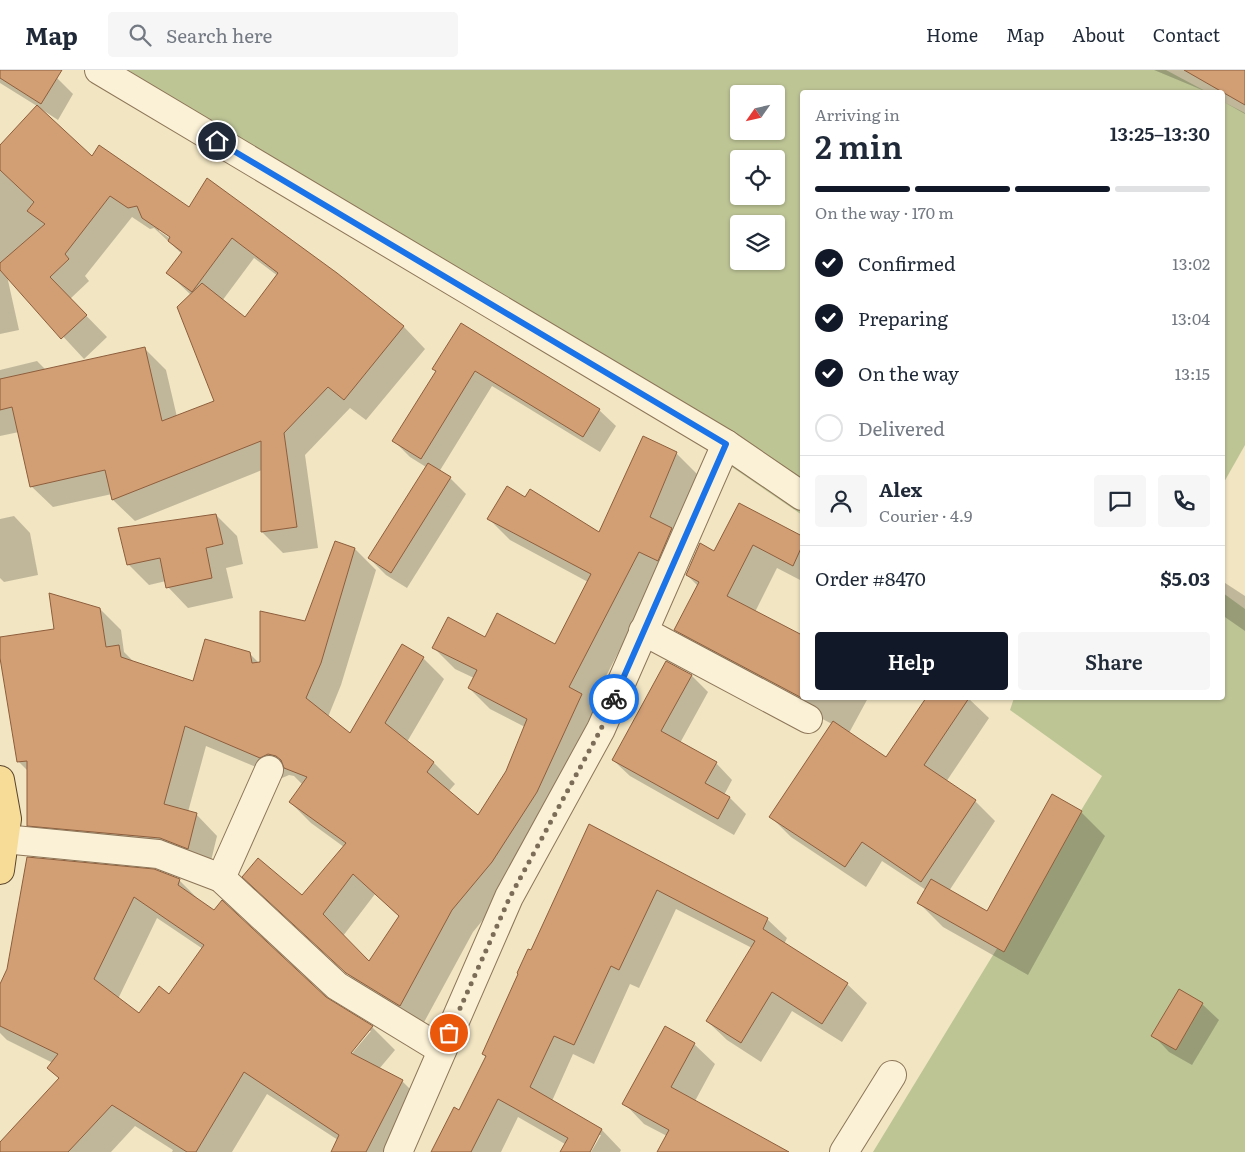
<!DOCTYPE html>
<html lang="en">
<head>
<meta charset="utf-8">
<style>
  :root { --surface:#fff; --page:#f6f6f7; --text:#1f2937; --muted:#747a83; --line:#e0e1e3; --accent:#111827 }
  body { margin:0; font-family:Literata,serif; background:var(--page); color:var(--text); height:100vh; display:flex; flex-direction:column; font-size:19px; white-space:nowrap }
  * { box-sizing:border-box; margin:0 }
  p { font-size:16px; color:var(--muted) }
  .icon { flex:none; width:28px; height:28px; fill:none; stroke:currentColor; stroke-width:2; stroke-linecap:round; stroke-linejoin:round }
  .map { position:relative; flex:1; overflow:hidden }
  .side { position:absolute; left:800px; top:20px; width:425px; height:610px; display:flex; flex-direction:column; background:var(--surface); border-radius:5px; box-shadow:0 1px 4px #0004 }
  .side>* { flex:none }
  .needle { width:32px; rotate:236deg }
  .buttons { position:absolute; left:730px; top:15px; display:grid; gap:10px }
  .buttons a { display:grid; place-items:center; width:55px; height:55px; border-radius:5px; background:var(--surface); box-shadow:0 1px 4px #0004; font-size:25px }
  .pin { position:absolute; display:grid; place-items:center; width:42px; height:42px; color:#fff; margin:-21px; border:2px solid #fff; border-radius:50%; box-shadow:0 1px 5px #0007 }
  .courier { position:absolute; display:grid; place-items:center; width:50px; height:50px; margin:-25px; border:4px solid #1a73e8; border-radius:50%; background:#fff; color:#222; box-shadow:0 1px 6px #0007 }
  .headline em { font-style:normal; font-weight:600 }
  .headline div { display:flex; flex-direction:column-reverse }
  .headline { display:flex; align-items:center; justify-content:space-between; height:85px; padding:0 15px }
  h1 { font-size:32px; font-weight:600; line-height:38px }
  .bar { display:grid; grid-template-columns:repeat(4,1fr); gap:8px 5px; align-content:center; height:60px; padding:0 15px }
  .bar i { height:6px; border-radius:4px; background:var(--line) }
  .bar .active { background:var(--accent) }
  .bar p { grid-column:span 4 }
  .line { display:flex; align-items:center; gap:12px; padding:0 15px; border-top:1px solid var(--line) }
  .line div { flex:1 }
  .round { display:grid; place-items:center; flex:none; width:52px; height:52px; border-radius:5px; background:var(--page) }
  ol { padding:0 15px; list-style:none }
  li { display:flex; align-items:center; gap:15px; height:55px }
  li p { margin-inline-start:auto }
  li .icon { padding:5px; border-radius:50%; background:var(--accent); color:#fff; stroke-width:4 }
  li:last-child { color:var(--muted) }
  li i { width:28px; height:28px; border:2px solid var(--line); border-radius:50% }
  .action { display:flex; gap:10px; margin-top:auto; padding:10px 15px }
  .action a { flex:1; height:58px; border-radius:5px; background:var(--accent); color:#fff; font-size:20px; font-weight:600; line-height:58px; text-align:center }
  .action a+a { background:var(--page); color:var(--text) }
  header { display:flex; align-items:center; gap:30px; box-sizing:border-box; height:70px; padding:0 25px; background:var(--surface); border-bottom:1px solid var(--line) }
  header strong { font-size:24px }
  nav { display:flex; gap:28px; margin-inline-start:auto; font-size:18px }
  .search { width:350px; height:45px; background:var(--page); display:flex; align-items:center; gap:12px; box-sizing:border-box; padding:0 18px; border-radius:5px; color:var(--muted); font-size:19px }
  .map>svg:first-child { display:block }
  .cemetery { fill:#bec595; fill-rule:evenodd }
  .shadow { fill:#0003; fill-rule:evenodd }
  .building { fill:#d29f75; stroke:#8e5e3c; fill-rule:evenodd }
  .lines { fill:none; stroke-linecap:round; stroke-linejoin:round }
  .minor-casing { stroke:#8d7558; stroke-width:30 }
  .major-casing { stroke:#5a432c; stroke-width:30 }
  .minor { stroke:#fbf1d6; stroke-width:28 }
  .major { stroke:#f7dc97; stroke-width:28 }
  .done { stroke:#7b6d57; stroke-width:5; stroke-dasharray:0 9 }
  .route { stroke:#1a73e8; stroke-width:6 }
</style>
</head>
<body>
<header>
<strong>Map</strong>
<div class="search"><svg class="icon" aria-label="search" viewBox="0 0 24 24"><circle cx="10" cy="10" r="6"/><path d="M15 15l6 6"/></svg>Search here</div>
<nav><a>Home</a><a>Map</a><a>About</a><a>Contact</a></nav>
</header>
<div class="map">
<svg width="1245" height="1082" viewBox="0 0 1245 1082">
  <rect width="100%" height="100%" fill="#f1e5c2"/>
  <g class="cemetery">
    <path d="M128 0H1166L1207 22H802V445L425 187ZM739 24H776V61H739ZM739 89H776V126H739ZM739 154H776V191H739Z"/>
    <path d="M1222 31 1245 43V375L1223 414Z"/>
    <path d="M1223 523 1245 539V1082H873L1102 706 1010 640 1014 628H1222Z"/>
  </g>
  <g class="shadow">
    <path d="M0 0H44L57 8 73 24 58 50 41 39 92 88 190 139 336 204 404 257 425 279 366 350 350 338 305 385 318 478 283 483 262 462V400L135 451 113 430 112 424 53 437 31 416 19 362 0 366V300L37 291 46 300 144 278 166 300 177 347 216 332 191 225 168 203 182 184 154 158 150 159 132 147 85 206 89 211 70 229 107 267 84 289 7 206 19 260 0 264V76L37 36 0 13ZM159 158 176 170 175 172 159 161ZM254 188 278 206 245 249 222 231Z"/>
    <path d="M1154 0H1242L1245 2V44L1222 31V22H1207Z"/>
    <path d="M461 255 599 340 616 356 600 382 492 316 439 402 450 408 466 424 407 518 386 505 369 488 426 397 410 387 394 371 437 301Z"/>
    <path d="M676 383 697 404 673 461 660 502 591 635 602 646 513 813 473 862 422 956 369 924 265 827 302 826 344 777 311 753 290 732 303 715 294 706 289 705 282 708 206 676 188 742 196 744 217 766 209 799 50 776 29 755 28 701 19 692 0 578V568L56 560 100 539 121 560 124 582 136 594 194 612 249 583 259 593 306 553 355 479 376 500 341 615 328 647 350 665 402 576 423 588 444 609 407 672 434 693 455 714 448 722 478 747 507 701 525 657 490 639 469 618 474 608 455 599 434 578 486 568 556 575 588 512 510 470 489 449 525 429 600 463ZM375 824 400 847 369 893 343 866Z"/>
    <path d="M740 435 802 467V511L777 498 755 542 802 567V628H868L849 663 887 688 927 628H968L989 648 946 712 975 731 995 751 949 821 987 842 1081 742 1105 766 1028 905 943 857 919 833 926 820 882 791 866 817 791 767 771 747 832 654 700 584 676 560 698 516 687 505 715 482Z"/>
    <path d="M216 445 237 466 243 494 226 498 233 528 188 538 168 517 166 511 149 515 128 494Z"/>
    <path d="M14 446 30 463 38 505 4 512 0 508V449Z"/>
    <path d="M1222 511 1245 526V561L1222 545Z"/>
    <path d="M667 593 692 606 708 622 680 673 716 693 732 710 724 725 730 728 746 744 734 765 630 706 613 690Z"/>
    <path d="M590 755 767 849 787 868 784 874 847 914 867 933 842 972 792 941 761 992 727 970 707 951 752 878 676 839 639 918 630 914 594 994 573 984 552 1031 602 1060 621 1080 620 1082H591L601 1065H598L588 1082H561L565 1074 518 1047 501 1082H447L460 1041 487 988 483 984Z"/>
    <path d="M28 788 179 810 202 833 326 928 372 957 395 980 379 999 402 1011 424 1033 400 1082H332L338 1070 267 1024 232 1082H172L173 1080 135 1056 111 1082H0V1074L60 1009 49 998 53 993 7 970 0 963V916L8 899ZM157 848 203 879 169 925 139 945 118 929ZM368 961H371L348 988 346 987Z"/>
    <path d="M1202 934 1219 950 1192 995 1169 982 1153 965Z"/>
    <path d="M694 974 715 994 695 1031 776 1082H658L667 1066 644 1054 624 1033Z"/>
  </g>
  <g class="building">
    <path d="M0 0H62L41 34 0 8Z"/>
    <path d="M1184 0H1245V35Z"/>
    <path d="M37 35 92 86 99 75 189 137 207 108 337 203 404 256 344 330 328 317 284 363 297 457 261 462V371L112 430 105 400 30 417 12 337 0 340V309L145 277 162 351 214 331 177 237 202 213 245 247 278 203 232 168 192 222 166 203 182 182 168 171 170 167 142 148 137 136 128 138 110 126 65 184 69 189 50 207 87 245 61 269 0 200V193L45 154 27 141 34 132 0 100V75Z"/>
    <path d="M461 253 600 339 583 367 475 301 421 389 392 371 436 301 432 299Z"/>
    <path d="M643 366 677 382 650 447 672 458 658 491 639 482 569 617 582 624 537 722 492 792 452 840 400 936 346 903 242 807 258 788 302 825 346 773 289 732 307 707 284 698 281 690 276 686 268 684 260 688 185 656 164 734 197 743 188 779 160 768 27 756V691L17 692 0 588V567L54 559 49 523 100 538 106 577 119 575 121 587 193 611 205 569 250 582 252 593 260 592V541L305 551 335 471 355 478 321 593 306 628 350 663 402 574 424 587 385 653 434 692 427 702 478 745 506 701 527 649 468 618 477 600 432 578 448 547 485 567 497 543 555 574 591 504 487 449 507 416 525 427 530 419 599 462ZM353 804 399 846 369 891 323 844Z"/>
    <path d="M428 393 451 407 391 503 368 488Z"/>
    <path d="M739 433 802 466V476L793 496 753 475 727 526 802 565V628L674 560 699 512 686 505 700 473 714 481Z"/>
    <path d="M216 444 223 474 206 478 212 508 166 518 160 488 127 495 118 458Z"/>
    <path d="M666 591 692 605 661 661 717 692 705 713 730 727 718 749 612 690Z"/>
    <path d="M926 628H969L924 695 976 730 921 812 862 772 845 797 769 747 833 651 886 687Z"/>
    <path d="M1052 724 1082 741 1004 882 917 833 931 809 987 841Z"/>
    <path d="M589 754 768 848 763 859 848 913 822 954 772 922 741 973 706 951 755 871 657 820 619 900 611 896 574 975 554 966 530 1017 602 1059 590 1082H560L568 1068 498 1029 471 1082H431L454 1037 459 1040 486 986 482 984 518 904 517 903 528 879 531 880Z"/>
    <path d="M27 787 154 799 180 809 178 815 214 840 222 830 326 927 373 956 351 983 403 1010 366 1082H331L339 1065 244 1002 196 1082H187L112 1035 68 1082H0V1072L59 1008 47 998 58 984 0 956V914L7 899ZM134 827 204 875 169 924 159 916 139 943 94 909Z"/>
    <path d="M1179 919 1203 933 1176 980 1151 966Z"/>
    <path d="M665 956 695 973 671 1017 789 1082H657L669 1060 622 1034Z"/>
  </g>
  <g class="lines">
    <defs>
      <g id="minor">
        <path d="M99 0 726 374 802 426"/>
        <path d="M643 561 808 649"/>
        <path d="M4 769 158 784 221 808 337 916 442 980"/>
        <path d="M221 808 269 700"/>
        <path d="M398 1082 509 827 601 659 726 374"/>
        <path d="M844 1082 892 1005"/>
      </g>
      <path id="major" d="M0 710 7 749 0 800"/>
    </defs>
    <use href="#minor" class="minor-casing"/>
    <use href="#major" class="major-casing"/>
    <use href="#minor" class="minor"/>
    <use href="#major" class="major"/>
  </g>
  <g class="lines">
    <path class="done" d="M449 963 510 827 601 659 614 629"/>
    <path class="route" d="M217 71 726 374 614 629"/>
  </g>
</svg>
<div class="buttons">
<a><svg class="needle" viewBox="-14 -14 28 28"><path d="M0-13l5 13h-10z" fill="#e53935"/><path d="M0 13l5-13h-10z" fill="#747a83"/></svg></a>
<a><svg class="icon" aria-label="locate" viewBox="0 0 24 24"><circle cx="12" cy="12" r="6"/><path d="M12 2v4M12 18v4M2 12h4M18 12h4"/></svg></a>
<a><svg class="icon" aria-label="layers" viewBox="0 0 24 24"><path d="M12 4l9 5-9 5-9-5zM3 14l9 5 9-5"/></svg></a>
</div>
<div class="pin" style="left:449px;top:963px;background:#ea580c"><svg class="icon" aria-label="bag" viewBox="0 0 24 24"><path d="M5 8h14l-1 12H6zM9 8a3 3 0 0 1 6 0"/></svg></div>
<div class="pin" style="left:217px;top:71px;background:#1f2937"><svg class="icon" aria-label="home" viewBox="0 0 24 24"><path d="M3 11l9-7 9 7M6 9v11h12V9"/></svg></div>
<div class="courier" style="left:614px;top:629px"><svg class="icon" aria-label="bike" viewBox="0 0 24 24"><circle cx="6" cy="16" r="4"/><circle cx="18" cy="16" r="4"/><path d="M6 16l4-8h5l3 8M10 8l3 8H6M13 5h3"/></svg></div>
<section class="side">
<div class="headline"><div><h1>2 min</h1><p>Arriving in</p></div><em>13:25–13:30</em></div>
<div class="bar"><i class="active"></i><i class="active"></i><i class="active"></i><i></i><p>On the way · 170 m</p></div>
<ol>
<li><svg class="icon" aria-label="check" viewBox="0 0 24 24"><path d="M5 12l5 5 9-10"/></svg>Confirmed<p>13:02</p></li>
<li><svg class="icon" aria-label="check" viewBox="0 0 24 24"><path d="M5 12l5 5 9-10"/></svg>Preparing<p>13:04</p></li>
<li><svg class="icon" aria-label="check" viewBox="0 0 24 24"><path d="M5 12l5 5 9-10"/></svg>On the way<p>13:15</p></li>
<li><i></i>Delivered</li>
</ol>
<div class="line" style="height:90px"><a class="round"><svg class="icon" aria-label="person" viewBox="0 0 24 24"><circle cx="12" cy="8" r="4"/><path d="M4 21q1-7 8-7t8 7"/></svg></a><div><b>Alex</b><p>Courier · 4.9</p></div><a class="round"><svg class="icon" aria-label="chat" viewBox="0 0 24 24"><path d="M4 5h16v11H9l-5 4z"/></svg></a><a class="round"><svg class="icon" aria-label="phone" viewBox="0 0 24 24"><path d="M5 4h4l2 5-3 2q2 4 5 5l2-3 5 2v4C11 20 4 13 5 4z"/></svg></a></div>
<div class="line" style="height:65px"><div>Order #8470</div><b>$5.03</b></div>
<div class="action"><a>Help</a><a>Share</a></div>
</section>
</div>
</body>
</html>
